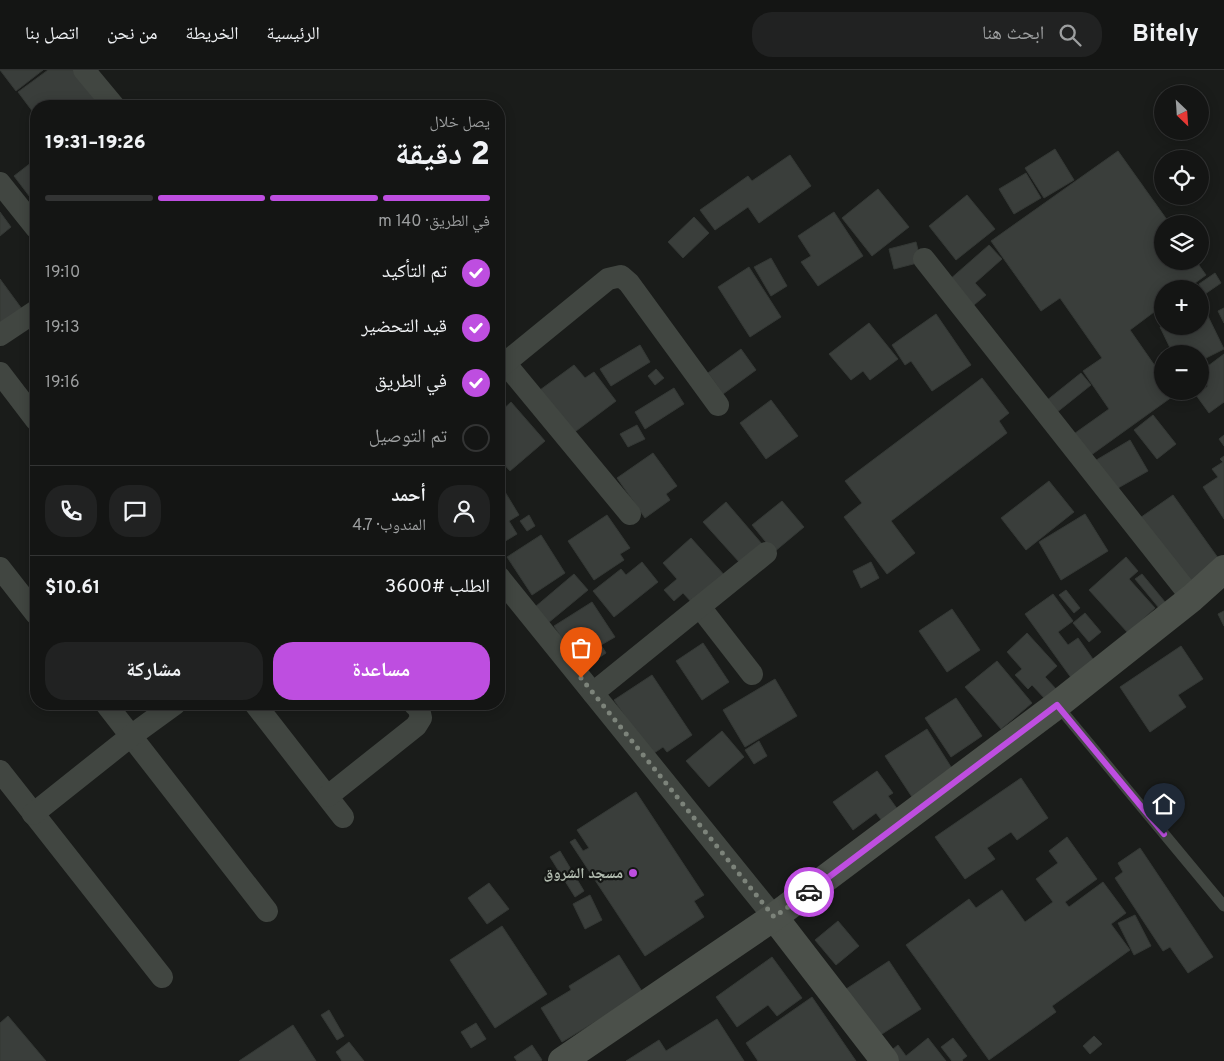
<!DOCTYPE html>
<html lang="ar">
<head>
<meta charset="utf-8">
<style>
  :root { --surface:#141514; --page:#212222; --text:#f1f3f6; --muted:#9d9fa0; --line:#333434; --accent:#be4ee0 }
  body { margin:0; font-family:Overpass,"Noto Naskh Arabic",sans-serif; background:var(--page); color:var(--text); direction:rtl; height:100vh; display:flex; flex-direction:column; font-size:19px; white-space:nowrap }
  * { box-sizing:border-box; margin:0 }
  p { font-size:16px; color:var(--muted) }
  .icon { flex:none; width:28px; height:28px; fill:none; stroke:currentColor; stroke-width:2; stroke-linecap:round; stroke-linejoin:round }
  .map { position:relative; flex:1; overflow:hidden; direction:ltr }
  .sheet { position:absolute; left:30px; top:30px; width:475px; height:610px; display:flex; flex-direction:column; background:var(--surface); border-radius:20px; box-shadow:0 2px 12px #0003,0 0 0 1px var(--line); direction:rtl }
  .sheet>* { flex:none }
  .needle { width:32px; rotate:155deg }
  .tools { position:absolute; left:1154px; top:15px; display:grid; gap:10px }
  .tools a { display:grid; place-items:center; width:55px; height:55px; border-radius:50%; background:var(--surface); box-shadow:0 2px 12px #0003,0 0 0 1px var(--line); font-size:25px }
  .pin { position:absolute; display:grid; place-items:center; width:42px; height:42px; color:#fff; margin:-51px -21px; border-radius:50% 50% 50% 0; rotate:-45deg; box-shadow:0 0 5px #0007 }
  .pin .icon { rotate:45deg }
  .courier { position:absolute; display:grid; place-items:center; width:50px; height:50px; margin:-25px; border:4px solid #be4ee0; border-radius:50%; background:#fff; color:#222; box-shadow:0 1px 6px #0007 }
  .overview em { font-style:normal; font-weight:800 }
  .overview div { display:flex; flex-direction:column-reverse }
  .overview { display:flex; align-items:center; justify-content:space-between; height:85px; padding:0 15px }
  h1 { font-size:32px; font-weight:800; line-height:38px }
  .bar { display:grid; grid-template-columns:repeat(4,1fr); gap:8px 5px; align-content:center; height:60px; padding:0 15px }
  .bar i { height:6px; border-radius:4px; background:var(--line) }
  .bar .on { background:var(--accent) }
  .bar p { grid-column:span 4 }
  .line { display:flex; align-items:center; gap:12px; padding:0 15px; border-top:1px solid var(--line) }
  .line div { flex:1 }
  .round { display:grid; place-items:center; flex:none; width:52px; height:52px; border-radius:20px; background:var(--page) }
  ol { padding:0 15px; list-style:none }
  li { display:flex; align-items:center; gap:15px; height:55px }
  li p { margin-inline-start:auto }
  li .icon { padding:5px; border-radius:50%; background:var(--accent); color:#fff; stroke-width:4 }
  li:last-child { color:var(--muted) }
  li i { width:28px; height:28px; border:2px solid var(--line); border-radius:50% }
  .primary-button { display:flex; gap:10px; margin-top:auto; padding:10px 15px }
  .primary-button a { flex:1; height:58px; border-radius:20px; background:var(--accent); color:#fff; font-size:20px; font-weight:800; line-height:58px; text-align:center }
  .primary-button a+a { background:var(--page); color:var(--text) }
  header { display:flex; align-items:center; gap:30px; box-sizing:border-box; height:70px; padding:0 25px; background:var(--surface); border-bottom:1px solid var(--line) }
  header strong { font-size:24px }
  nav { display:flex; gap:28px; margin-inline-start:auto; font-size:18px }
  .search { width:350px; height:45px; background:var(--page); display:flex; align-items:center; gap:12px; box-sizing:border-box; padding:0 18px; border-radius:20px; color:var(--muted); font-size:19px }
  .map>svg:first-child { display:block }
  .building { fill:#3a3e3b; stroke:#343835 }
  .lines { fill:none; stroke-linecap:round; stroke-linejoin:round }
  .lane { stroke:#414641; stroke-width:11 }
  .street { stroke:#414641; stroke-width:22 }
  .secondary { stroke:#4b504a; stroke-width:28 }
  .done { stroke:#7c837a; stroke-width:5; stroke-dasharray:0 9 }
  .route { stroke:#be4ee0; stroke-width:6 }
  .poi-dot { fill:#be4ee0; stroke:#151715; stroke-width:2 }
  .labels { text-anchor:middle; stroke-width:4.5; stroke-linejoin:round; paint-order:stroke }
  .poi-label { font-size:15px; font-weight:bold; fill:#b0baae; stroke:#151715; text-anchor:end }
</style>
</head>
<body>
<header>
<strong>Bitely</strong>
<div class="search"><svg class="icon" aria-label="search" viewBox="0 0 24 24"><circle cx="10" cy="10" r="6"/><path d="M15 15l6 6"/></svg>ابحث هنا</div>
<nav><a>الرئيسية</a><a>الخريطة</a><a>من نحن</a><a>اتصل بنا</a></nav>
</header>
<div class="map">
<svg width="1224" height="991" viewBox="0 0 1224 991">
  <rect width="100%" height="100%" fill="#1a1c1a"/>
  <g class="building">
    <path d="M0 0H43L16 21Z"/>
    <path d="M48 0H76L102 36H36V46L18 22Z"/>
    <path d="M1055 79 1074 110 1044 128 1025 98Z"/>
    <path d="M1118 81 1170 154H1162V191H1196L1206 205 1187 219H1162V236L1130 260 1162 306V321H1174L1176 324 1087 388 1071 366 1109 339 1083 301 1102 288 1060 228 1041 241 991 171Z"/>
    <path d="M790 85 811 116 759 153 748 137 715 160 700 140 748 106 752 111Z"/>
    <path d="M36 89V135L14 106Z"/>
    <path d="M1026 103 1041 128 1014 144 999 119Z"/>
    <path d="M878 119 909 157 872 186 842 148Z"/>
    <path d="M967 125 995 159 956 190 929 156Z"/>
    <path d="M0 142 11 157 0 166Z"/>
    <path d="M834 142 863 186 818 216 801 192 811 186 798 166Z"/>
    <path d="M694 147 709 163 683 188 668 172Z"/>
    <path d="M916 172 921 192 894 199 889 179Z"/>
    <path d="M989 175 1002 189 975 213 986 225 963 244 940 218Z"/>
    <path d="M771 188 787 216 771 226 754 197Z"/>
    <path d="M749 197 781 247 750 267 718 217Z"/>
    <path d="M1215 203 1221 213 1205 224 1199 214Z"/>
    <path d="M0 209 22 239 0 255Z"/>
    <path d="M1203 236 1224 279 1200 291V284H1173L1160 257 1200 256V238Z"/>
    <path d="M1224 238V253L1218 241Z"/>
    <path d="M936 244 971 295 932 321 911 291 905 295 892 275Z"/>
    <path d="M869 253 898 289 870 310 863 301 851 310 829 284Z"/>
    <path d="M640 275 650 292 611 316 600 299Z"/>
    <path d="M741 279 756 300 723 324 708 303Z"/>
    <path d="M1224 284V332L1209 343 1196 325 1208 316 1200 305V302Z"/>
    <path d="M574 295 585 308 594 302 616 331 572 364 540 320Z"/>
    <path d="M656 299 664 308 655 315 648 306Z"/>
    <path d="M1081 303 1091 315 1056 343 1046 331Z"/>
    <path d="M982 308 1009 343 999 351 1007 363 891 451 915 483 887 504 844 447 862 433 845 411Z"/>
    <path d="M674 318 684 334 645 359 635 342Z"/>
    <path d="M771 330 798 366 766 389 740 353Z"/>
    <path d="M511 332 545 371 510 401 499 389V343Z"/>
    <path d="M1153 345 1176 374 1157 389 1134 360Z"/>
    <path d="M637 355 645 369 628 377 620 364Z"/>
    <path d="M1224 365V376L1219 369Z"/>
    <path d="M1130 370 1148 401 1111 422 1093 392Z"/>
    <path d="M653 383 677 416 666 424 670 430 645 448 617 408Z"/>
    <path d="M1224 386V449L1203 417 1218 407 1212 399 1223 392 1220 389Z"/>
    <path d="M1049 411 1074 442 1026 480 1001 448Z"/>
    <path d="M499 412 519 445 509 451 517 464 499 475Z"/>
    <path d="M1173 425 1221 492 1185 518 1137 450Z"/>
    <path d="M782 431 804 457 774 482 752 455Z"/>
    <path d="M726 432 762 474 740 493 703 452Z"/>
    <path d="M1085 444 1108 481 1061 510 1039 472Z"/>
    <path d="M529 445 535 456 527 461 520 451Z"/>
    <path d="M607 445 630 478 620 484 624 490 594 510 568 471Z"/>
    <path d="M541 465 565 503 532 525 507 487Z"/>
    <path d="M691 468 726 507 694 535 683 523 674 531 664 520 677 509 663 493Z"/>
    <path d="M1126 487 1138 501 1129 509 1155 538 1128 563 1089 520Z"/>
    <path d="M642 492 658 512 614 547 593 521 621 499 626 505Z"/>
    <path d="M871 492 879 508 861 518 853 501Z"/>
    <path d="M574 504 588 520 548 553 535 537Z"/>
    <path d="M1142 504 1165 532 1159 538 1135 509Z"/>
    <path d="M1066 520 1080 538 1074 543 1059 525Z"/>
    <path d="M1053 524 1073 551 1058 562 1068 575 1078 568 1095 592 1072 609 1025 544Z"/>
    <path d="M592 532 615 567 601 575 606 583 582 599 554 556Z"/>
    <path d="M952 539 980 580 947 602 919 561Z"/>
    <path d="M1224 541V556L1218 544Z"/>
    <path d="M1085 543 1101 562 1089 572 1073 553Z"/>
    <path d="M1027 563 1057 596 1045 607 1057 620 1046 630 1032 615 1028 619 1015 605 1022 599 1007 582Z"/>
    <path d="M703 573 729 612 702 630 676 591Z"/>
    <path d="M1181 576 1203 609 1178 625 1186 637 1150 662 1120 617Z"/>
    <path d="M997 591 1032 633 1001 659 965 617Z"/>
    <path d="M652 605 692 665 667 682 663 677 651 685 614 630Z"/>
    <path d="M775 609 797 646 745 677 723 640Z"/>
    <path d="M956 628 982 666 951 687 925 648Z"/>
    <path d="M927 659 953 700 912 727 885 686Z"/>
    <path d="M722 661 744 687 709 717 686 691Z"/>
    <path d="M759 671 767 686 754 694 745 680Z"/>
    <path d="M877 701 893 723 888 726 898 740 882 751 876 743 853 760 833 732Z"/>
    <path d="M1021 708 1048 748 1017 770 1011 762 987 778 995 789 965 809 935 767Z"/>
    <path d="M636 722 704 825 694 831 704 847 645 886 570 772 575 769 583 781 589 778 577 760Z"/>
    <path d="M1067 767 1097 809 1065 832 1069 837 1103 812 1126 843 1111 854 1130 880 1052 936 1056 942 989 990 906 875 969 829 976 838 1002 820 1025 852 1053 832 1036 809 1058 793 1049 781Z"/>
    <path d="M1140 778 1213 887 1188 903 1170 877 1163 881 1115 808 1123 802 1118 793Z"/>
    <path d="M560 781 584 821 575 827 550 787Z"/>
    <path d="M489 813 509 839 487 854 468 828Z"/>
    <path d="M590 825 602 850 585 859 573 834Z"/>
    <path d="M1135 845 1151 876 1134 885 1118 853Z"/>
    <path d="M838 851 859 876 836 895 815 870Z"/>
    <path d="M502 856 547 924 495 958 450 890Z"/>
    <path d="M619 885 643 923 562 972 541 938 571 920 569 916Z"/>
    <path d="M772 887 802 928 777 946 768 935 737 957 716 927Z"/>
    <path d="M889 891 921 939 871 971 840 923Z"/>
    <path d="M812 927 856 991H758L746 973Z"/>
    <path d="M329 940 344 966 337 970 321 945Z"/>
    <path d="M8 946 46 991H0V953Z"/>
    <path d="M717 949 744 991H626L659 970 666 981Z"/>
    <path d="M476 953 486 969 471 978 461 962Z"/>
    <path d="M293 955 316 991H239Z"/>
    <path d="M1094 966 1102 974 1090 984 1083 976Z"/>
    <path d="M928 968 946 991H893L887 984 898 975 906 986Z"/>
    <path d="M953 968 967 986 962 990 963 991H952L941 977Z"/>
    <path d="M349 972 364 991H342L336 982Z"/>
    <path d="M532 975 542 990 540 991H517L514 987Z"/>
  </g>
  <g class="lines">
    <path class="lane" d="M1057 635 1224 836"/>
    <g class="street">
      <path d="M84 0 114 36"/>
      <path d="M0 113 36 158"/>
      <path d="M924 189 1192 528"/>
      <path d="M0 265 36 241"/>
      <path d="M505 293 630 444"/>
      <path d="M499 298 608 209 621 206 629 213 718 335"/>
      <path d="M0 303 36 350"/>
      <path d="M0 498 36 544"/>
      <path d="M499 507 774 847"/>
      <path d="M700 537 752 604"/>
      <path d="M593 623 766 483"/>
      <path d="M106 634 267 841"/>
      <path d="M255 634 343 747"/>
      <path d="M0 701 162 907"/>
      <path d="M328 726 416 656 421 648 419 639 414 634"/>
      <path d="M33 744 131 666 175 634"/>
    </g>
    <g class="secondary">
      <path d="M774 847 885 991"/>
      <path d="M562 991 774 847 1057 635 1192 528 1224 499"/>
    </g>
  </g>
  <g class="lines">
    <path class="done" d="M581 608 774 847 809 822"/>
    <path class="route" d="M809 822 1057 635 1164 764"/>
  </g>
  <circle class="poi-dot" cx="633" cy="803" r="5"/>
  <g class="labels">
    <g class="poi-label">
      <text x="623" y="808">مسجد الشروق</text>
    </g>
  </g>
</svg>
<div class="tools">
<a><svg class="needle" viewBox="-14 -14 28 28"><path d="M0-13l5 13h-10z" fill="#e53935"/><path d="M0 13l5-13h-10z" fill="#9d9fa0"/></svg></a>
<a><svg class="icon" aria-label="locate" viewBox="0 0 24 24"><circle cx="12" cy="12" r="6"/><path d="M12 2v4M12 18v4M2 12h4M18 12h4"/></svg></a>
<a><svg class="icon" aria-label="layers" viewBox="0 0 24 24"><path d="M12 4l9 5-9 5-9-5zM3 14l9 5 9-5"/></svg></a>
<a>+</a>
<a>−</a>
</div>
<div class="pin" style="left:581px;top:608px;background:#ea580c"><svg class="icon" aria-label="bag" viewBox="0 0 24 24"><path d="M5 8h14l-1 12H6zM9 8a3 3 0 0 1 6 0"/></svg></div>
<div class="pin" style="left:1164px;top:764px;background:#1f2937"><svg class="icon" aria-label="home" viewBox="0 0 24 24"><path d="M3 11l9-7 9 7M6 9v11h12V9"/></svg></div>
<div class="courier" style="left:809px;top:822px"><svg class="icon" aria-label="car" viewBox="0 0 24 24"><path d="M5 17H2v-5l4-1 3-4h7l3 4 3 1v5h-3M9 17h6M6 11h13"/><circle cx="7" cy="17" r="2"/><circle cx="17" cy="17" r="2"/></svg></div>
<section class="sheet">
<div class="overview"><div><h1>2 دقيقة</h1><p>يصل خلال</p></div><em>19:26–19:31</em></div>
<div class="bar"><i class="on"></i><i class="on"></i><i class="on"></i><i></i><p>في الطريق · 140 m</p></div>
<ol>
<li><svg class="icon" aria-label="check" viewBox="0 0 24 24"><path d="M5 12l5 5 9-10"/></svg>تم التأكيد<p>19:10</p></li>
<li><svg class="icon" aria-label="check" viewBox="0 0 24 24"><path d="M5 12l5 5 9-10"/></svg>قيد التحضير<p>19:13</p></li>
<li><svg class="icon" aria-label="check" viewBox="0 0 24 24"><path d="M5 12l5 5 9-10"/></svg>في الطريق<p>19:16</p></li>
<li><i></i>تم التوصيل</li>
</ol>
<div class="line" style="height:90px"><a class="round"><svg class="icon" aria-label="person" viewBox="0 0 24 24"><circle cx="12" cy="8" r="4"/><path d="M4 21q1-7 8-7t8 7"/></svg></a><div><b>أحمد</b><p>المندوب · 4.7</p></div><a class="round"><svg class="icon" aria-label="chat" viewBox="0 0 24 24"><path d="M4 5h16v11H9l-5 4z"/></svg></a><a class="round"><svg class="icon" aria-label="phone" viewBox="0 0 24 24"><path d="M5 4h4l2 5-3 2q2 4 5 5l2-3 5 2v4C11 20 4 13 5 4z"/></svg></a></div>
<div class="line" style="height:65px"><div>الطلب #3600</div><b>$10.61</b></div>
<div class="primary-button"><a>مساعدة</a><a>مشاركة</a></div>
</section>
</div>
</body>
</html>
